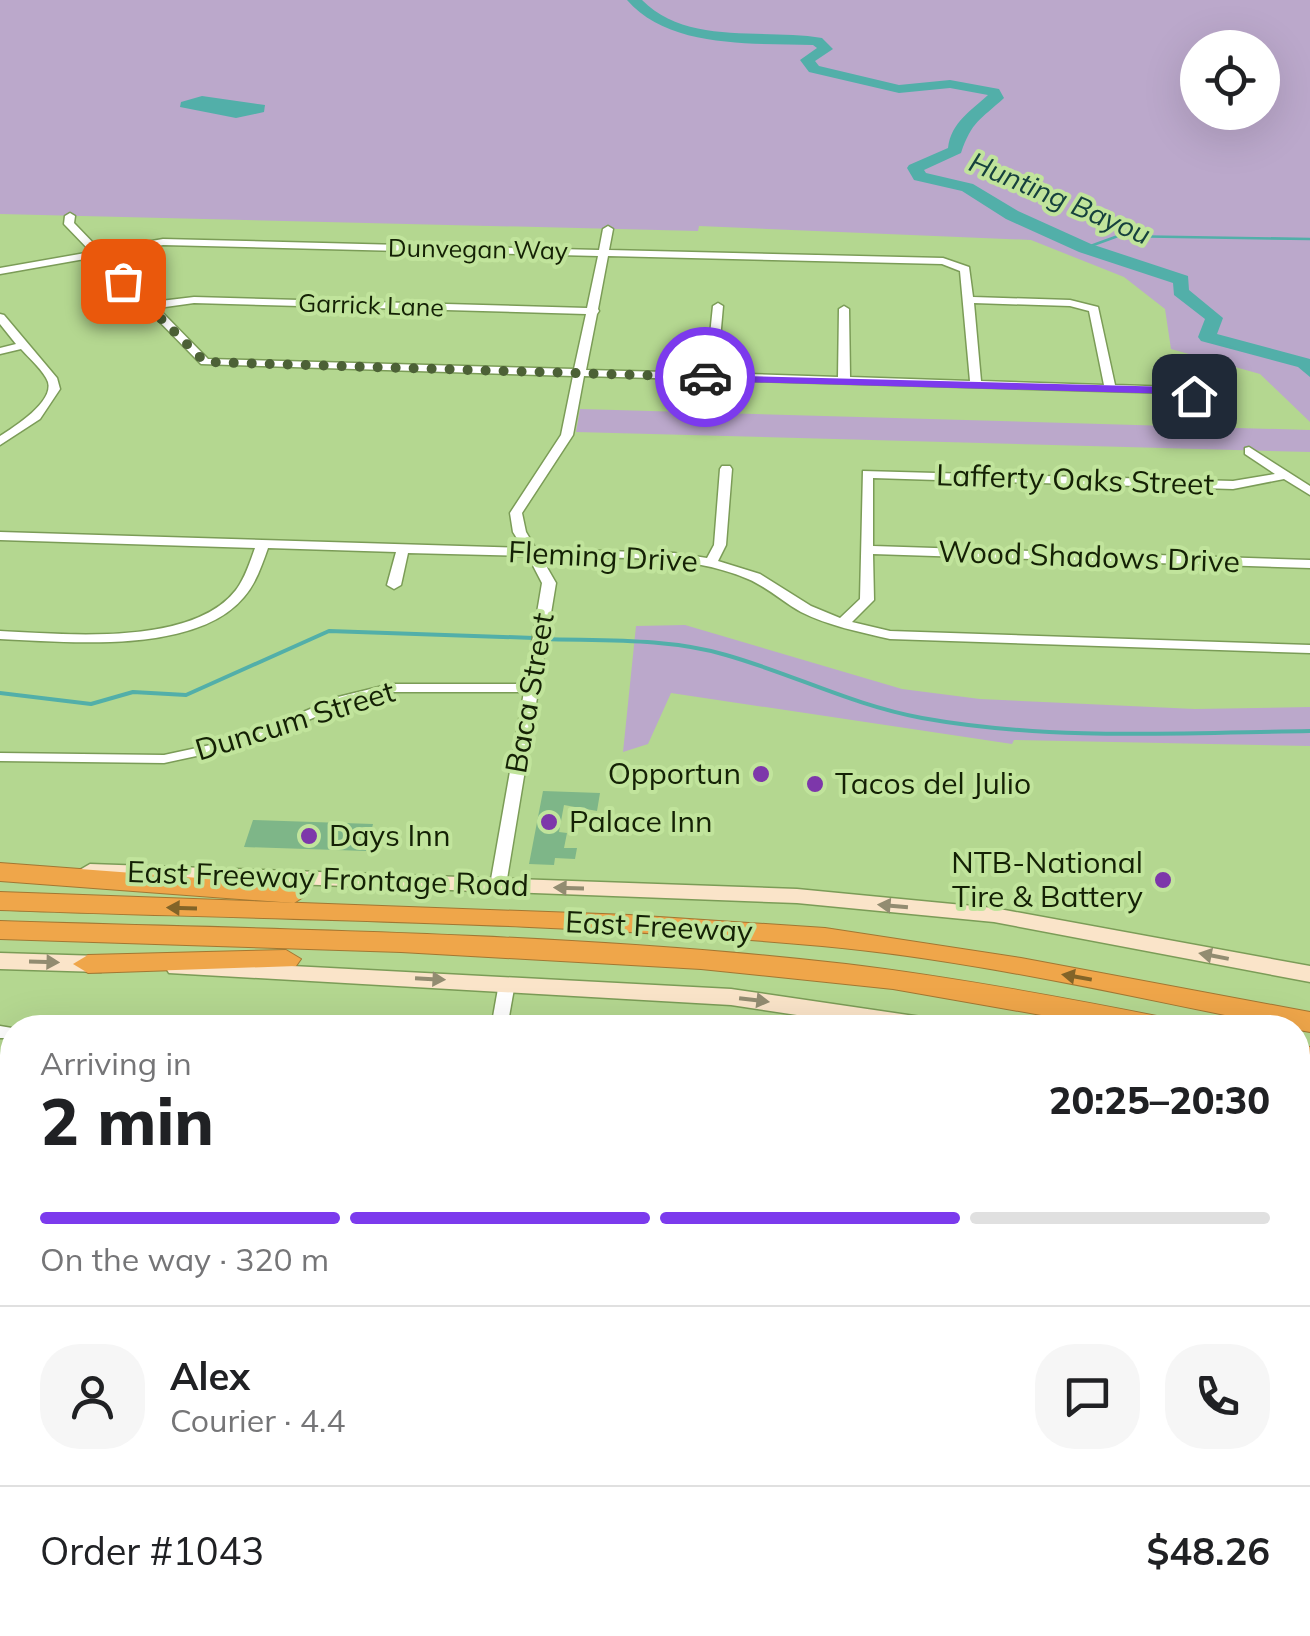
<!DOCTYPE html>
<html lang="en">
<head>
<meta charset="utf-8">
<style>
  :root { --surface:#fff; --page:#f6f6f6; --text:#202124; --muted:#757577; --line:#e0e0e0; --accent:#7c3aed }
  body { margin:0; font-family:Mulish,sans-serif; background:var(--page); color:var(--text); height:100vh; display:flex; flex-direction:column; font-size:38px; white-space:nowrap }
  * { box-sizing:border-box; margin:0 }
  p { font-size:32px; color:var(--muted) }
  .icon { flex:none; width:55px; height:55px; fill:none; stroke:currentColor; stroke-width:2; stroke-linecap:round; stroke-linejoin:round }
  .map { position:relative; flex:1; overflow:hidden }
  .sheet { position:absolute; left:0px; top:1015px; width:1310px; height:622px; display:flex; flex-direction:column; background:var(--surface); border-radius:40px 40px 0 0; box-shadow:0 10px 40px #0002 }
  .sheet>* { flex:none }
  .controls { position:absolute; left:1180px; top:30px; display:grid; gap:20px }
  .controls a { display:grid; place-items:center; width:100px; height:100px; border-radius:50%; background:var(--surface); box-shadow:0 10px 40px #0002; font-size:50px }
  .pin { position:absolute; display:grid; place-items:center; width:85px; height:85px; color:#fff; margin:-42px; border-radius:20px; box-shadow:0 5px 15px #0006 }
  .courier { position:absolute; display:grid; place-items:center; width:100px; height:100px; margin:-50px; border:8px solid #7c3aed; border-radius:50%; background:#fff; color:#222; box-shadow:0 2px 12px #0007 }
  .head em { font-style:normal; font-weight:800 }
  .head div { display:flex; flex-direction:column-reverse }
  .head { display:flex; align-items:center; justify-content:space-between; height:170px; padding:0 40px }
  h1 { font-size:65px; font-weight:800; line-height:75px }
  .bar { display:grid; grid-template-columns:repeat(4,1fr); gap:15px 10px; align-content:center; height:120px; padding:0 40px }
  .bar i { height:12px; border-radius:8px; background:var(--line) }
  .bar .active { background:var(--accent) }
  .bar p { grid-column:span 4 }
  .line { display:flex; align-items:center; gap:25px; padding:0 40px; border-top:2px solid var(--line) }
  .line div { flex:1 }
  .round { display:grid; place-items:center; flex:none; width:105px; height:105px; border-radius:40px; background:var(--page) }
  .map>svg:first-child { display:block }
  .green { fill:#bba8cb; fill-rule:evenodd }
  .water { fill:#52afa9 }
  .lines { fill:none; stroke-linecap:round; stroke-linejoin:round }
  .stream-far1 { stroke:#52afa9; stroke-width:2.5 }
  .stream { stroke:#52afa9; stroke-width:4 }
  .river { fill:#52afa9; fill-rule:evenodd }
  .building { fill:#7eb688 }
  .minor-casing { stroke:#7b9c57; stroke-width:3 }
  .secondary-casing { stroke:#7b9c57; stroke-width:3 }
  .motorway-casing { stroke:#a27732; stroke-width:2 }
  .minor { fill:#fff; fill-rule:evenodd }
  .secondary { fill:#fae4c9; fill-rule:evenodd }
  .motorway { fill:#efa64a; fill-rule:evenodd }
  .oneway { fill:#928c71 }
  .oneway2 { fill:#826428 }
  .route { fill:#7c3aed }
  .done { stroke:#4c6136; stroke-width:10; stroke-dasharray:0 18 }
  .poi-dot { fill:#7d37aa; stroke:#c1e49c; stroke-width:4 }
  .labels { text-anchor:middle; stroke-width:8; stroke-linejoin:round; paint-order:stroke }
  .far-street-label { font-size:25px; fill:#142105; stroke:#c1e49c }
  .far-water-label { font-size:28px; font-style:italic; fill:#16413e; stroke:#c1e49c }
  .street-label { font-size:30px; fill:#142105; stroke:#c1e49c }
  .poi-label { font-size:30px; fill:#142105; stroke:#c1e49c; text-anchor:start }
</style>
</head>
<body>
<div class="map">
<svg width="1310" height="1636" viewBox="0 0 1310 1636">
  <rect width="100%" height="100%" fill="#b4d790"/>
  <g class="green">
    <path d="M0 0H1310V422L1260 374 1171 349 1165 309 1124 277 1031 240 699 226 698 231 0 214ZM1198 48H1262V112H1198Z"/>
    <path d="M580 409 1310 430V452L576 432Z"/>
    <path d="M685 625 902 689 980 699 1195 709 1310 707V746L1014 740 1012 744 671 693 648 744 623 752 636 626Z"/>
  </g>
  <path class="water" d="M202 96 265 105 264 112 236 118 180 107 181 102Z"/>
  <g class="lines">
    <path class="stream-far1" d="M1085 248 1118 236 1310 239"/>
    <g class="stream">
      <path d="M544 639C604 641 667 638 726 655 793 674 852 705 922 718 1049 741 1181 733 1310 731"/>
      <path d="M0 693 91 704 133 692 186 695 329 631 534 638"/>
    </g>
    <path class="river" d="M627 0H642C687 46 764 28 822 38L833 49 815 61 819 66 899 85 950 80 999 89 1004 98C980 120 972 121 961 153L924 170 926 173 973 184 1018 211 1091 244 1188 276 1189 290 1223 318 1217 334 1310 359V377L1298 367 1201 341 1198 337 1205 319 1174 295 1173 283 1079 252 1006 219 962 191 914 180 907 168 909 165 948 148C951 122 972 110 988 95L950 88 899 93 809 72 800 60 817 48 813 45C754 43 669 49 627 0Z"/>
  </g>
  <g class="building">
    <path d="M543 791 600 793 597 811 564 805 559 832 567 833 564 848H577L575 859 555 858 554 865 529 864Z"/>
    <path d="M253 820 373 824 366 851 244 847Z"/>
  </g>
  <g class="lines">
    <defs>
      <g id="minor">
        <path d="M70 213 75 216 74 223 100 250 163 239 599 250 603 229 608 226 613 229 609 250 943 258 969 267 973 297 1070 300 1098 307 1115 385 1175 387 1198 394 1223 420V424H1215L1190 398 1174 393 584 376 573 435 522 513 526 532 536 549 674 553 707 558 714 545 720 469 722 466H730L732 469 726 545 718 561 760 574 811 606 840 618 860 599 863 471 1233 481 1275 474 1245 454V448L1249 447 1310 486V495L1284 479 1233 489 873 478V546L1310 560V568L873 554 874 600 852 622 890 631 1310 645V653L890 639C860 632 829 626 801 612 783 602 767 587 748 579 685 552 609 559 541 557L556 583 506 885 498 890 490 885 524 692H391L348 703 252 744 164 763 0 761V753L164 755 243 738 338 697 391 684H525L542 583 528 556 408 553 401 585 394 589 387 585 396 552 268 548C262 565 256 583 244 597 196 655 68 642 0 639V631C64 634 192 647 236 590 245 578 250 562 255 548L0 540V532L523 548 513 532 510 513 561 435 573 376 201 364 96 257 0 274V268L91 252 64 224 65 216ZM163 245 598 256 587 308 194 297 152 302 106 255ZM608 256 942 264 960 271 970 381 850 377 849 309 844 306 839 309 838 377 717 373 723 306 718 303 713 306 706 373 586 370 597 314 599 311 598 309ZM194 303 586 314 574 369 208 359 158 308ZM974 303 1070 306 1089 311 1104 385 981 381Z"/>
        <path d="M0 314 4 315 57 378 60 389 40 419 0 445V436C14 427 54 402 48 382 44 371 29 358 21 349L0 354V348L16 344 0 324Z"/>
        <path d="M507 978 515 983 507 1028H491L499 983Z"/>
        <path d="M0 1026 12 1028V1038H0Z"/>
        <path d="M1298 1243 1310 1244V1258L1298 1257Z"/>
        <rect x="0" y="1279" width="12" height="14"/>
        <rect x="1298" y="1448" width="12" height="16"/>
        <path d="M0 1614H12V1625H22L20 1630 0 1632Z"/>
        <path d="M38 1625H251L286 1627 294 1629 297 1636H85L49 1634 41 1632Z"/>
        <path d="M380 1625H402L400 1636H378Z"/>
      </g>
      <g id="secondary">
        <path d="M90 864 797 889 994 908 1310 966V982L994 922 797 903 82 876 78 871Z"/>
        <path d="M0 953 101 956 113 964 101 972 0 969Z"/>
        <path d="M178 960 731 989 942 1020 954 1028H883L731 1005 169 973 166 968 169 963Z"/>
        <path d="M1298 1094 1310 1097V1115L1298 1112Z"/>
      </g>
      <g id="motorway">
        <path d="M0 863 294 885 308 894 294 903 0 881Z"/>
        <path d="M0 892 629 915 825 928 1021 958 1310 1012V1032C1153 1002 985 961 822 946 549 921 273 920 0 910Z"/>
        <path d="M0 921C282 930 566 932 846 964 954 977 1061 997 1167 1018L1182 1028H1115L893 989 701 969 401 952 0 939Z"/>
        <path d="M286 950 301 959 296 966 88 973 73 964 88 955Z"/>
        <path d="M1298 1044 1310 1047V1067L1298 1064Z"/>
      </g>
    </defs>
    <use href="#minor" class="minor-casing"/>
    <use href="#secondary" class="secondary-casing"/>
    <use href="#motorway" class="motorway-casing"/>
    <use href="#minor" class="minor"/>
    <use href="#secondary" class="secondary"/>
    <use href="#motorway" class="motorway"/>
  </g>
  <defs><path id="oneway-solid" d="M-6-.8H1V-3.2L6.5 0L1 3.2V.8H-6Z" transform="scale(2.5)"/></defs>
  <g class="oneway">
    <use href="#oneway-solid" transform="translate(569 888) rotate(-178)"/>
    <use href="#oneway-solid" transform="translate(893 906) rotate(-175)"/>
    <use href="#oneway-solid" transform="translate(1214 956) rotate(-169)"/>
    <use href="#oneway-solid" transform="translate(44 962) rotate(2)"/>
    <use href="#oneway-solid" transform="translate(430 979) rotate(3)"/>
    <use href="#oneway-solid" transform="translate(754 1000) rotate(7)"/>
  </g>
  <g class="oneway2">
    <use href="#oneway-solid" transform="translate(182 908) rotate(-178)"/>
    <use href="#oneway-solid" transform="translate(1077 977) rotate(-170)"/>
  </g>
  <path class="route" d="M701 375 1175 387 1200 396 1194 400 1174 394 705 381Z"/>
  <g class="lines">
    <path class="done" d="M123 281 205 362 705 377"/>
  </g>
  <g class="poi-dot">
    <circle cx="761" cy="774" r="10"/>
    <circle cx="815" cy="784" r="10"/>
    <circle cx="549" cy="822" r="10"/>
    <circle cx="309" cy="836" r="10"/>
    <circle cx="1163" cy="880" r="10"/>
  </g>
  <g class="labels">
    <g class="far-street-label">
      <text transform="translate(478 249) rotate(1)" y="9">Dunvegan Way</text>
      <text transform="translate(371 305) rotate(2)" y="9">Garrick Lane</text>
    </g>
    <g class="far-water-label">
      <text transform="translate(1060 198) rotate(23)" y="10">Hunting Bayou</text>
    </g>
    <g class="street-label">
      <text transform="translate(1075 480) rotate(2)" y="10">Lafferty Oaks Street</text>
      <text transform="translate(603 557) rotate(3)" y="10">Fleming Drive</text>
      <text transform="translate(1089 557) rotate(2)" y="10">Wood Shadows Drive</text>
      <text transform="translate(530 693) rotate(-80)" y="10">Baca Street</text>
      <text transform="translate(295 721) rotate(-17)" y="10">Duncum Street</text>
      <text transform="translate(328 879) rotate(2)" y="10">East Freeway Frontage Road</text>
      <text transform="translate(659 927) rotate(3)" y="10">East Freeway</text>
    </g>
    <g class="poi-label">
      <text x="741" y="784" text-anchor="end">Opportun</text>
      <text x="835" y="794">Tacos del Julio</text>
      <text x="569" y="832">Palace Inn</text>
      <text x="329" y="846">Days Inn</text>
      <text x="1143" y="873" text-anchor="end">NTB-National<tspan x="1143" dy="34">Tire &amp; Battery</tspan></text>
    </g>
  </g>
</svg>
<div class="controls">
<a><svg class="icon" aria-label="locate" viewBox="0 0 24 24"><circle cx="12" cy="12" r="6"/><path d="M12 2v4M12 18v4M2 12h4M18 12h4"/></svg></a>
</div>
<div class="pin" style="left:123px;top:281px;background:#ea580c"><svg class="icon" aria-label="bag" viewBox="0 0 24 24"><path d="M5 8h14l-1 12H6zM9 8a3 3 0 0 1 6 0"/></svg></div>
<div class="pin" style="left:1194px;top:396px;background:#1f2937"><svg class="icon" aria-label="home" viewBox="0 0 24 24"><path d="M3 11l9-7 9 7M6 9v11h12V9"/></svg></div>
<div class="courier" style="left:705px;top:377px"><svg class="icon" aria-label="car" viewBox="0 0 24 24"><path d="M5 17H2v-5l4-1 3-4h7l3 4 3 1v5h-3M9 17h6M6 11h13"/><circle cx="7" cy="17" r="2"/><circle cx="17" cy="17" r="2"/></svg></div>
<section class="sheet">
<div class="head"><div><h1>2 min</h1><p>Arriving in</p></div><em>20:25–20:30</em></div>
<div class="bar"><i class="active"></i><i class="active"></i><i class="active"></i><i></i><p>On the way · 320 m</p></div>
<div class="line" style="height:180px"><a class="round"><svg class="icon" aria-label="person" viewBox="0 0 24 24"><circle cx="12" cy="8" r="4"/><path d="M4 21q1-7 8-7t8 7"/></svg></a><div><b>Alex</b><p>Courier · 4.4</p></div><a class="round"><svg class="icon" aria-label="chat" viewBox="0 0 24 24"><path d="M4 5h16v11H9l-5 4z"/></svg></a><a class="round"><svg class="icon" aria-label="phone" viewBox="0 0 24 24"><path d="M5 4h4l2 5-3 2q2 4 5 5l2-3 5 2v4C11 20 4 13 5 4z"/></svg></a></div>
<div class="line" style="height:130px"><div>Order #1043</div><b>$48.26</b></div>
</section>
</div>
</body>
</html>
